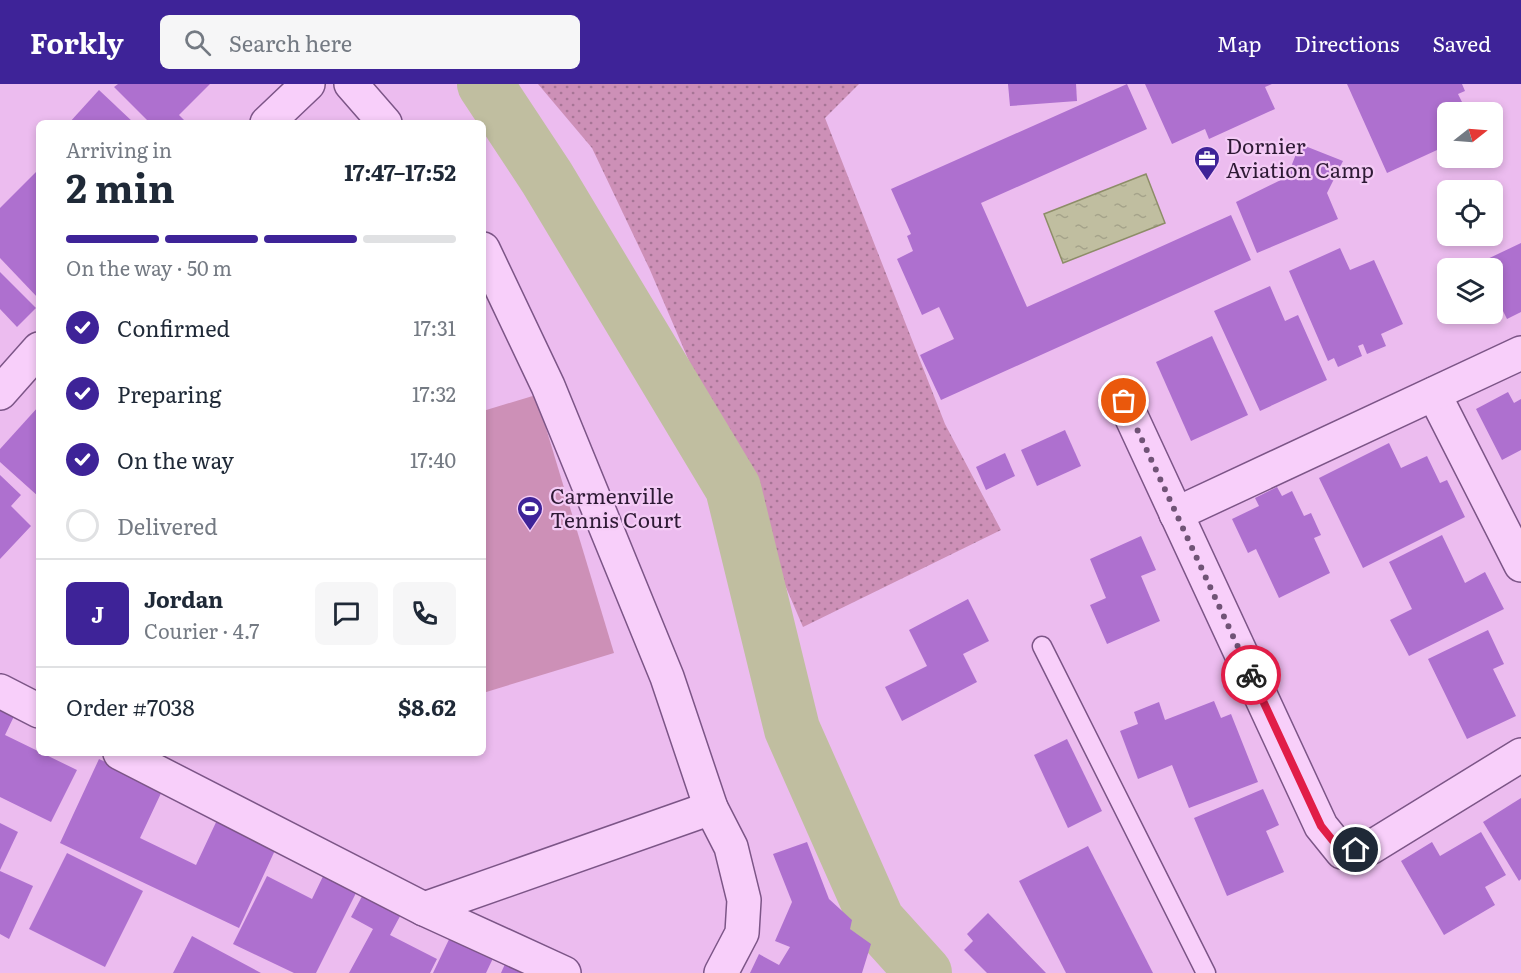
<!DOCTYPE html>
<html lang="en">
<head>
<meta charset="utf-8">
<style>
  :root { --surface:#fff; --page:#f6f6f7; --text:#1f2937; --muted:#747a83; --line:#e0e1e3; --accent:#3e2398 }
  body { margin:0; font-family:Literata,serif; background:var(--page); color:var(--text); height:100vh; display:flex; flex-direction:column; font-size:22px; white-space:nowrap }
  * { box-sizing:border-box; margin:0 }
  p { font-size:20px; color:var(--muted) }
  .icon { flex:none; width:33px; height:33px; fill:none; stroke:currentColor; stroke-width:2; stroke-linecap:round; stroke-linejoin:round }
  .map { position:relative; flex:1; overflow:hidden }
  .details { position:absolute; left:36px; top:36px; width:450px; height:636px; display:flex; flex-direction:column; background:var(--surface); border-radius:9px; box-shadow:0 3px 9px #0003 }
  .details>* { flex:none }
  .needle { width:39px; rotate:73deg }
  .buttons { position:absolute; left:1437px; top:18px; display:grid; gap:12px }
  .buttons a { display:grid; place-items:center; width:66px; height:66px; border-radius:9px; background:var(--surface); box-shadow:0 3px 9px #0003; font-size:30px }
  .pin { position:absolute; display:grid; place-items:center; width:51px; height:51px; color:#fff; margin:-26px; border:3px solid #fff; border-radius:50%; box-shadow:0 2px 6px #0007 }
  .courier { position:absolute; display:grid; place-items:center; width:60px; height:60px; margin:-30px; border:4px solid #e11d48; border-radius:50%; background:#fff; color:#222; box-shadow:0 2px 8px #0007 }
  .headline em { font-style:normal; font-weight:700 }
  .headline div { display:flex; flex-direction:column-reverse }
  .headline { display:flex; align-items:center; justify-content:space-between; height:102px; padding:0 30px }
  h1 { font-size:39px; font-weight:700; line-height:45px }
  .bar { display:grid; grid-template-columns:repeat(4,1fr); gap:9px 6px; align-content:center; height:72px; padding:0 30px }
  .bar i { height:8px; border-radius:4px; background:var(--line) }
  .bar .current { background:var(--accent) }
  .bar p { grid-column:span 4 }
  .line { display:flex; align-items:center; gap:15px; padding:0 30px; border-top:2px solid var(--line) }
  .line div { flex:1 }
  .round { display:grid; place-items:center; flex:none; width:63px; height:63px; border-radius:9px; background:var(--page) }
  ol { padding:0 30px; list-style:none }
  li { display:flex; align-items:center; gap:18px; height:66px }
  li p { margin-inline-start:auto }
  li .icon { padding:6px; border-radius:50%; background:var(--accent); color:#fff; stroke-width:4 }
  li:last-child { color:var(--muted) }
  li i { width:33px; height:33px; border:3px solid var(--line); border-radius:50% }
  header { display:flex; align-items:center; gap:36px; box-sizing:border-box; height:84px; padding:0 30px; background:var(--accent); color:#fff }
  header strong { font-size:28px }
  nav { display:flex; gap:33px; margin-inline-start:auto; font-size:21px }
  .search { width:420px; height:54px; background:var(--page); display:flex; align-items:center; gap:15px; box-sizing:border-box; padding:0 21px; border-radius:9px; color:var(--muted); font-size:22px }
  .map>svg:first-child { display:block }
  .grass { fill:url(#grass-dots) }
  .garden { fill:#cd90b7 }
  .water { fill:url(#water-ripples); stroke:#8d8d68; stroke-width:1.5 }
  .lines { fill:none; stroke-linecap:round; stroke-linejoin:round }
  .river { stroke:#c0bea0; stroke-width:56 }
  .building { fill:#ae70cf }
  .service-casing { stroke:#7c5587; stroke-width:21 }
  .minor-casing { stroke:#7c5587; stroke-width:36 }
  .service { stroke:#f8cffa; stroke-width:18 }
  .minor { stroke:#f8cffa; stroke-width:33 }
  .done { stroke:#705376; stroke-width:6; stroke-dasharray:0 10.8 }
  .route { stroke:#e11d48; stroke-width:8 }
  .labels { text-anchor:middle; stroke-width:4.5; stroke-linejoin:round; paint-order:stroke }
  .poi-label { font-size:21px; fill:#2e1a35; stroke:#f4cbf6; text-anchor:start }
</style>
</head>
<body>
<header>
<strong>Forkly</strong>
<div class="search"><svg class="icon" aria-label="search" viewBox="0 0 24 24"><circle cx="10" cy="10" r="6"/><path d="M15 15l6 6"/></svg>Search here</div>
<nav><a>Map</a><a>Directions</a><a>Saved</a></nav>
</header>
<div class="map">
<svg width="1521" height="889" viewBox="0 0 1521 889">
  <defs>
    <pattern id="grass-dots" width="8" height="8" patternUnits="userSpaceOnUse" patternTransform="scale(1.5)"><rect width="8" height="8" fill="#cd90b7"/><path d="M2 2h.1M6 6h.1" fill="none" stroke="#a77596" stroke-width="1.8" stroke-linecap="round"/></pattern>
    <pattern id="water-ripples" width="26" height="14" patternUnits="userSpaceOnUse" patternTransform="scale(1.5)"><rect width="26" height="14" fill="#c0bea0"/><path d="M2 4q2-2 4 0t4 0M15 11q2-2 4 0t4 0" fill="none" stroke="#a5a38a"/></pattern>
  </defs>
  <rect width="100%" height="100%" fill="#ecbcef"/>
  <path class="grass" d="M538 0H859L825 34 945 340 1001 446 803 543 650 186 592 64Z"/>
  <path class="garden" d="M536 311 614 569 483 609V327Z"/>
  <path class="water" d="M1146 90 1165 139 1063 179 1044 130Z"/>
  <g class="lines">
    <path class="river" d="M485 0 547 94 733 404 792 645 877 837 924 889"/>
  </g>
  <g class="building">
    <path d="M118 0H210L179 31 187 39H150L114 3Z"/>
    <path d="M1008 0H1076L1077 17 1010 22Z"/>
    <path d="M1127 0 1147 45 981 119 1027 223 1231 131 1251 176 941 316 920 271 954 255 939 223 922 231 897 175 913 167 907 152 911 150 891 105Z"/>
    <path d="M1145 0H1272L1265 3 1275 25 1209 55 1205 45 1172 60Z"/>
    <path d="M1347 0H1462L1465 7 1458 10 1464 22 1471 19 1475 28H1448V61L1387 89Z"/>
    <path d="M99 6 134 39H69Z"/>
    <path d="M1300 60 1343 77 1327 109 1338 135 1257 169 1236 118 1287 93Z"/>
    <path d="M36 88 39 91V215L0 174V124Z"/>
    <path d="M1521 159V228L1507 235 1492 205V184H1482L1479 179Z"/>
    <path d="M1340 164 1350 186 1374 176 1403 240 1381 250 1386 262 1367 270 1363 260 1358 262 1362 272 1338 283 1334 274 1328 277 1289 187Z"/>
    <path d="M0 188 36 224 17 243 0 225Z"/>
    <path d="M1270 202 1285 237 1298 231 1327 296 1260 327 1214 227Z"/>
    <path d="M1212 252 1248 331 1191 357 1156 278Z"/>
    <path d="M1508 308 1514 319 1521 315V366L1502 376 1476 325Z"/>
    <path d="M39 322V413L0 378V365Z"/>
    <path d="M1065 346 1081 382 1037 402 1021 366Z"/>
    <path d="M1389 359 1401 384 1427 372 1440 399 1447 396 1465 433 1363 484 1319 394Z"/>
    <path d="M1005 369 1015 392 986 406 976 383Z"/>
    <path d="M0 391 21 411 11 422 31 442 0 475Z"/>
    <path d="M1277 403 1282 412 1292 407 1304 432 1311 429 1321 451 1314 454 1330 489 1279 514 1256 465 1248 469 1232 435 1259 422 1255 414Z"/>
    <path d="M1442 451 1465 499 1485 488 1504 525 1409 572 1390 536 1412 525 1389 478Z"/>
    <path d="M1141 452 1156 486 1141 492 1160 537 1107 560 1090 521 1106 514 1090 475Z"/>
    <path d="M968 515 989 557 963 570 977 598 902 637 885 603 927 582 909 546Z"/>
    <path d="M1488 546 1504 580 1493 585 1516 632 1467 655 1428 575Z"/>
    <path d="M1214 617 1221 634 1231 630 1258 698 1189 724 1172 681 1138 695 1120 647 1138 640 1134 628 1159 618 1165 636Z"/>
    <path d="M0 618 17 626 5 651 77 686 51 738 0 713Z"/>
    <path d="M1067 655 1102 727 1068 744 1034 671Z"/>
    <path d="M99 675 163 705 140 754 196 781 218 734 277 762 239 844 60 759Z"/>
    <path d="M1263 705 1279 741 1266 747 1284 788 1227 812 1194 734Z"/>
    <path d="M1521 714V795L1519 797 1483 738Z"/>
    <path d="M0 739 18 748 0 786Z"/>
    <path d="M1481 748 1506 791 1485 803 1495 821 1444 851 1401 777 1432 758 1440 772Z"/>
    <path d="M807 758 829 815 852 836 850 845 871 860 862 889H750L759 870 779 881 790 863 775 857 792 818 773 770Z"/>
    <path d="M1088 762 1153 889H1066L1019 797Z"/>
    <path d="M67 769 143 807 105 883 29 845Z"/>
    <path d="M328 782 361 799 316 889H294L233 860 267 792 312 815Z"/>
    <path d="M0 787 33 802 9 855 0 850Z"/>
    <path d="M368 801 406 821 390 851 437 875 430 889H349L373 845 351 833Z"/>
    <path d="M988 829 1046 889H987L964 866 973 857 967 850Z"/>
    <path d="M453 847 496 868 486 889H433Z"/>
    <path d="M192 852 261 889H173Z"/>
    <path d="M509 871 536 889H501Z"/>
  </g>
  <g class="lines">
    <defs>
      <path id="service" d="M1042 562 1206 889"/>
      <g id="minor">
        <path d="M351 0 385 39"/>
        <path d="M267 39 308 0"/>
        <path d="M483 165 548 302 667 593 711 724 731 763 744 816 742 849 721 889"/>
        <path d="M0 309 39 265"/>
        <path d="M1434 310 1521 481"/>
        <path d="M1124 317 1321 742 1342 768 1370 764 1521 671"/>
        <path d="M1176 430 1521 269"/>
        <path d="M0 607 39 627"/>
        <path d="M120 669 424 825 564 889"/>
        <path d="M424 825 711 724"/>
      </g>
    </defs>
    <use href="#service" class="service-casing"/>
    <use href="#minor" class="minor-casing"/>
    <use href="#service" class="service"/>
    <use href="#minor" class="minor"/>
  </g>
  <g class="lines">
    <path class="done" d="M1124 317 1251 591"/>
    <path class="route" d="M1251 591 1321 742 1342 768 1356 766"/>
  </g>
  <defs>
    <symbol id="office-pin" viewBox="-11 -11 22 30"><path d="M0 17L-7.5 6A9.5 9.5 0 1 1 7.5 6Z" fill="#3e2398" stroke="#f4cbf6"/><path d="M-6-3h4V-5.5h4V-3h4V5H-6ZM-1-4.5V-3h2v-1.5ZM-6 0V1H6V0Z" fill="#fff"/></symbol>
    <symbol id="stadium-pin" viewBox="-11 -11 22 30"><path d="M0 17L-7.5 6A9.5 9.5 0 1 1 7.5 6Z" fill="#3e2398" stroke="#f4cbf6"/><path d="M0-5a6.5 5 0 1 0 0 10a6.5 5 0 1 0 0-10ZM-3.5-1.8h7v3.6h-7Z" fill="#fff"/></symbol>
  </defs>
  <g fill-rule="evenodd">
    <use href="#office-pin" x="1192" y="60" width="30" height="40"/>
    <use href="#stadium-pin" x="515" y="410" width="30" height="40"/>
  </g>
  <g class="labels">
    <g class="poi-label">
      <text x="1226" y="70">Dornier<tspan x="1226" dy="24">Aviation Camp</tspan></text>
      <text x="550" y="420">Carmenville<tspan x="550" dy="24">Tennis Court</tspan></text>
    </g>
  </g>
</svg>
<div class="buttons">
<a><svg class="needle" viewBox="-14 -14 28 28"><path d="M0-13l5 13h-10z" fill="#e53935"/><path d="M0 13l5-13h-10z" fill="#747a83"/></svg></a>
<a><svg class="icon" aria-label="locate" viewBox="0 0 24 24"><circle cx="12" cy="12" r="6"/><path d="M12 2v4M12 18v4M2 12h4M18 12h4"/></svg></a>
<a><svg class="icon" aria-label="layers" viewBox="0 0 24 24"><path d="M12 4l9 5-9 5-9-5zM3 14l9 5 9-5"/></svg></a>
</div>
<div class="pin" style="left:1124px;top:317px;background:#ea580c"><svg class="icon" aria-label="bag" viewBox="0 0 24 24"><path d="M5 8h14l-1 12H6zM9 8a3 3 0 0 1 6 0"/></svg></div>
<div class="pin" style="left:1356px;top:766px;background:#1f2937"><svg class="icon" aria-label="home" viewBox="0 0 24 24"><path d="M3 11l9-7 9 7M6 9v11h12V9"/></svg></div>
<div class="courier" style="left:1251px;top:591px"><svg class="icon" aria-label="bike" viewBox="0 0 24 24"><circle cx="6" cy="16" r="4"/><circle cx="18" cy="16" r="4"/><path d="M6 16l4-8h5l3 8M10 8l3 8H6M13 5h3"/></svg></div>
<section class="details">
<div class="headline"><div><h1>2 min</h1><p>Arriving in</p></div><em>17:47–17:52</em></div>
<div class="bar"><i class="current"></i><i class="current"></i><i class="current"></i><i></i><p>On the way · 50 m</p></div>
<ol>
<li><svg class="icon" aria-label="check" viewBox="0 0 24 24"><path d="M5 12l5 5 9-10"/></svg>Confirmed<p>17:31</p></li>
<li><svg class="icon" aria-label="check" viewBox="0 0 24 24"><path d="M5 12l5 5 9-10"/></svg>Preparing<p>17:32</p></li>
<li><svg class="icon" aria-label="check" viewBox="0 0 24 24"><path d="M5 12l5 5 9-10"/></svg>On the way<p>17:40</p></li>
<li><i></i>Delivered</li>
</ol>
<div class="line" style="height:108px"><b class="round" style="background:var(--accent);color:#fff">J</b><div><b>Jordan</b><p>Courier · 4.7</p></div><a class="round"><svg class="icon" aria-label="chat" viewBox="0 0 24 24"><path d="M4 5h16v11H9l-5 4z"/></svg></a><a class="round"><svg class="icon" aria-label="phone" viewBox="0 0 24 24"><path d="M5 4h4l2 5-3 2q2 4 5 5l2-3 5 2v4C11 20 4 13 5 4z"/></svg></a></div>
<div class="line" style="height:78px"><div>Order #7038</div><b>$8.62</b></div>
</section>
</div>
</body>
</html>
